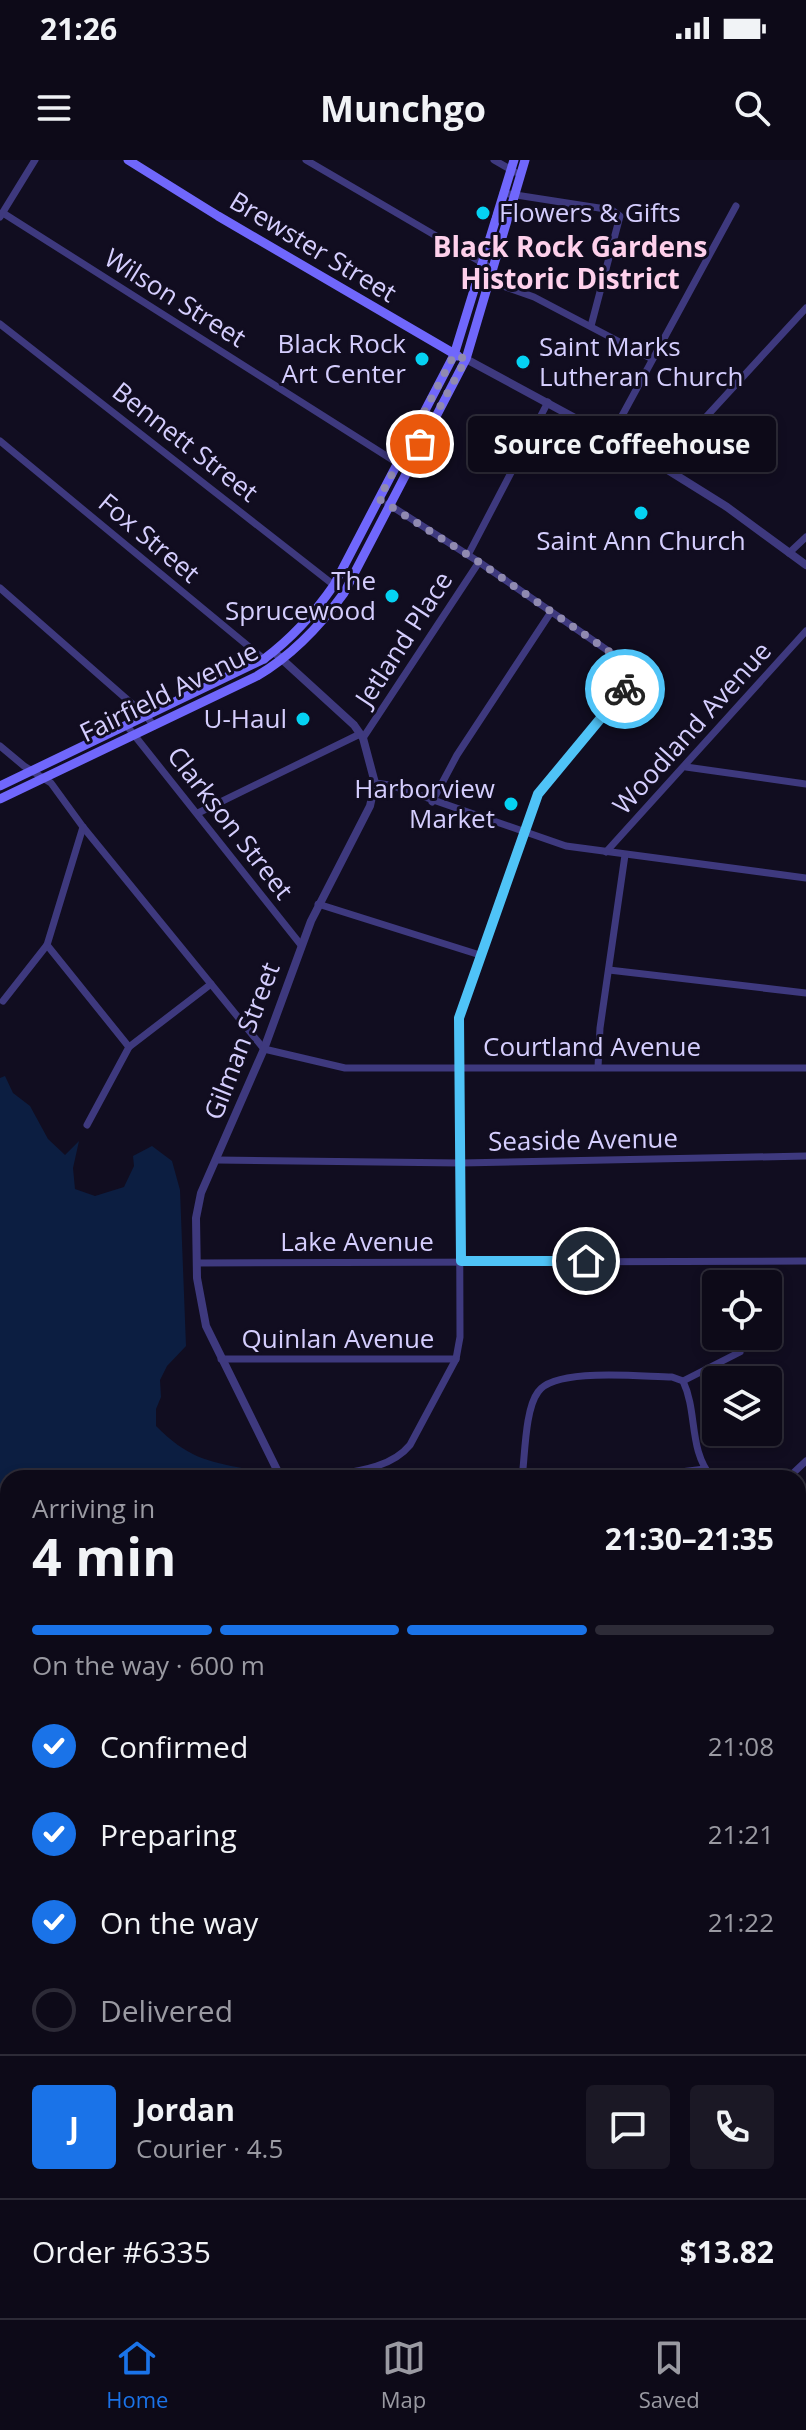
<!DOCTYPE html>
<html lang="en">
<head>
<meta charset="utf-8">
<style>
  :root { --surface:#0d0a18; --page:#1b1825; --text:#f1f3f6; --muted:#9a9aa2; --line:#2d2b37; --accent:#1a73e8 }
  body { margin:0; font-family:"Open Sans",sans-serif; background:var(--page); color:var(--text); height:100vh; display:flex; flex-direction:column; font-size:30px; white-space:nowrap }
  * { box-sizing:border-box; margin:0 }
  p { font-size:26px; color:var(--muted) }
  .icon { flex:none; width:44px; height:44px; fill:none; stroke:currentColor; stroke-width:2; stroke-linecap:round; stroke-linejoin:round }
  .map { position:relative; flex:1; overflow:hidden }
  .details { position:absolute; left:0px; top:1310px; width:806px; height:848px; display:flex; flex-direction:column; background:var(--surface); border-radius:24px 24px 0 0; box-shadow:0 4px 12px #0003,0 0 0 2px var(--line) }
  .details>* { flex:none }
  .controls { position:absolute; left:702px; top:1110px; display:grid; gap:16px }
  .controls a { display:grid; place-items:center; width:80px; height:80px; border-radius:8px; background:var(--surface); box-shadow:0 4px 12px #0003,0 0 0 2px var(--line); font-size:40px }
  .pin { position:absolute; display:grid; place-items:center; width:68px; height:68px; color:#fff; margin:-34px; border:4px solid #fff; border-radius:50%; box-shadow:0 2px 8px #0007 }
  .courier { position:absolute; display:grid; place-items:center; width:80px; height:80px; margin:-40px; border:6px solid #4fc3f7; border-radius:50%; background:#fff; color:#222; box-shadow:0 2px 10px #0007 }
  .bubble { position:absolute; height:56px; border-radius:8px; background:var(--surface); box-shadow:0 4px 12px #0003,0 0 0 2px var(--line); font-size:26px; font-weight:700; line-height:56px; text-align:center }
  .head em { font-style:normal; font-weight:700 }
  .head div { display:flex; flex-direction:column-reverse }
  .head { display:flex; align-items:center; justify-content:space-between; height:136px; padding:0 32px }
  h1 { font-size:52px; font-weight:700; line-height:60px }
  .bar { display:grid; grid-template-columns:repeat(4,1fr); gap:12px 8px; align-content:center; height:96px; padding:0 32px }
  .bar i { height:10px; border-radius:6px; background:var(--line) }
  .bar .active { background:var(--accent) }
  .bar p { grid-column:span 4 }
  .line { display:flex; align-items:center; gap:20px; padding:0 32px; border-top:2px solid var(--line) }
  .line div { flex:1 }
  .round { display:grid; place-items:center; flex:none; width:84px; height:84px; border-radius:8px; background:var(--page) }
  ol { padding:0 32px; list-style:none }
  li { display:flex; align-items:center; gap:24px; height:88px }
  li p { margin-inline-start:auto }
  li .icon { padding:8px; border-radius:50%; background:var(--accent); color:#fff; stroke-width:4 }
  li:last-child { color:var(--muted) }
  li i { width:44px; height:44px; border:4px solid var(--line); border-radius:50% }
  .status { display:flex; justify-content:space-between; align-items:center; height:56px; padding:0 40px; background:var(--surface); direction:ltr }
  .status svg { height:22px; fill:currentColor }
  header { display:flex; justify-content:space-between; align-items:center; height:104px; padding:0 32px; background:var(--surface); font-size:36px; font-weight:700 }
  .tabs { display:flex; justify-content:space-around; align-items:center; height:112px; border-top:2px solid var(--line); background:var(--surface); font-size:22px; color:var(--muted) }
  .tabs a { display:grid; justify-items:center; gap:4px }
  .tabs .active { color:var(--accent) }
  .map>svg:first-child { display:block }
  .green { fill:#112a2a }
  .water { fill:#0c1e41 }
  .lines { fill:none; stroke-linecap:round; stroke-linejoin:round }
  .stream { stroke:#0c1e41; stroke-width:2 }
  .minor { stroke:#3e397e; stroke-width:7 }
  .tertiary { stroke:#3e397e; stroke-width:8 }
  .secondary { stroke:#7067fc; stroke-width:9 }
  .done { stroke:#908ab0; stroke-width:8; stroke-dasharray:0 14.4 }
  .route { stroke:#4fc3f7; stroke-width:10 }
  .poi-dot { fill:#05d2f3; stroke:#110d20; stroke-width:3 }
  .labels { text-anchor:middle; stroke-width:6; stroke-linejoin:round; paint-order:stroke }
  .poi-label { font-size:26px; fill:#d5cefe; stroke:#110d20; text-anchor:end }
  .street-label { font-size:26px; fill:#d5cefe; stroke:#110d20 }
  .neighbourhood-label { font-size:28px; font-weight:bold; fill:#fed0eb; stroke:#110d20 }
</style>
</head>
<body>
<div class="status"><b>21:26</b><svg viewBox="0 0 49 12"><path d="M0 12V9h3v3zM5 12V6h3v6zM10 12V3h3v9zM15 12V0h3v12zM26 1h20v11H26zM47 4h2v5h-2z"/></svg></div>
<header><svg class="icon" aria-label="menu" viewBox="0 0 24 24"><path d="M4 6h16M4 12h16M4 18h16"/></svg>Munchgo<svg class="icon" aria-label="search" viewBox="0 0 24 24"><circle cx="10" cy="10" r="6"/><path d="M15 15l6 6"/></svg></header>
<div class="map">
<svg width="806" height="2158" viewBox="0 0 806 2158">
  <rect width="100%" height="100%" fill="#110d20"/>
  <g class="green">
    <path d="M8 1392V1936L0 1939V1393Z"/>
    <path d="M376 2150H408L418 2158H386Z"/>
    <path d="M530 2150H656L604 2158H487Z"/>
  </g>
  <g class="water">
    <path d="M5 916 13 933 30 946 48 979 65 995 79 981 73 1008 75 1029 95 1036 124 1027 134 1006 133 996 152 986 172 1001 180 1030 186 1186 167 1206 160 1220 161 1237 156 1249V1266C187 1297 205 1301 247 1309L254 1318H8V1336L0 1333V918Z"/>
    <path d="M8 1937V1995L0 1986V1940Z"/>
    <path d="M0 2058 8 2065V2150H53L62 2158H0Z"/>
    <path d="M798 2141 806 2142V2158H604L656 2150H798Z"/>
    <path d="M94 2150H201L200 2158H101Z"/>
  </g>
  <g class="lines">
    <g class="stream">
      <path d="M0 1493 8 1497"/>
      <path d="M0 1631V1637"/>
    </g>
    <g class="minor">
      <path d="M306 0 491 108"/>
      <path d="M494 0 515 12"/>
      <path d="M503 33 612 50 620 56 591 166"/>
      <path d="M3 53 407 309"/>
      <path d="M0 57 35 0"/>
      <path d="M478 117 534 137 652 199"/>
      <path d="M0 164 344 433"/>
      <path d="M611 276 736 46"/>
      <path d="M0 281 265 500"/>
      <path d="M661 306 806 148"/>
      <path d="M789 393 806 377"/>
      <path d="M468 395 548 242"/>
      <path d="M0 428 147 557 154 566"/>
      <path d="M127 566 301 785"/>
      <path d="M363 578 479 402"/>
      <path d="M0 586 24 606 51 623 83 667 264 889 345 908H806"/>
      <path d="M686 607 806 624"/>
      <path d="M375 623 390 625 566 686 806 718"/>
      <path d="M432 642 457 595 551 452"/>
      <path d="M198 653 360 574"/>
      <path d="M606 692 806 471"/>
      <path d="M318 744 480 795"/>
      <path d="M47 785 129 887"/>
      <path d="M609 810 806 833"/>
      <path d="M3 841 47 785 83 667"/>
      <path d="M598 907 600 868 625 695"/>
      <path d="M87 965 129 887 211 824"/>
      <path d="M217 1000 461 1003 806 996"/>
      <path d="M197 1103 806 1101"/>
      <path d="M221 1199H456"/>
      <path d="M683 1221 740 1192"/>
      <path d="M317 1318C347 1312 389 1311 410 1285L456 1199 460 1177 459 858 538 634 639 512 479 402 388 344"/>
      <path d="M522 1318C525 1296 525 1249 538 1232 555 1207 643 1217 672 1217L683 1221C698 1253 688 1289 712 1318"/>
      <path d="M631 1318 705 1309"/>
      <path d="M788 1318 806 1301"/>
      <path d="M798 1440 806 1453"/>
      <path d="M798 1482 806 1476"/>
      <path d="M798 1756H806"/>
      <path d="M798 1884 806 1869"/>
    </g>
    <g class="tertiary">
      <path d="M466 199 647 297 727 347 806 405"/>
      <path d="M274 492 354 565 363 578 375 623 370 646 311 761 264 889 201 1033 196 1058 197 1118 206 1166 281 1318"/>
      <path d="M798 2117H806"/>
      <path d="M422 2150 448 2157 489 2150"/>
    </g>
    <g class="secondary">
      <path d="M128 0 218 56 458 196"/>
      <path d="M0 626 264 499C292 478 314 454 334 425L454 195 514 0"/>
      <path d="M0 639 257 516C293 495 320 466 344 433L466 199 525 0"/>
    </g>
  </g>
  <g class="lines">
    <path class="done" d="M420 284 466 199 454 195 379 339 479 402 639 512 625 529"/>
    <path class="route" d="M586 1101H461L459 858 538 634 625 529"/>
  </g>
  <g class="poi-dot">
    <circle cx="483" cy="53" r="8"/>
    <circle cx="422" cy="199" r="8"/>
    <circle cx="523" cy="202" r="8"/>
    <circle cx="641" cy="353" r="8"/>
    <circle cx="392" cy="436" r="8"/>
    <circle cx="303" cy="559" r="8"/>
    <circle cx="511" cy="644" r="8"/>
  </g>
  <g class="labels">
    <g class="poi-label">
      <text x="499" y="62" text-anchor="start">Flowers &amp; Gifts</text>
      <text x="406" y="193">Black Rock<tspan x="406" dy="30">Art Center</tspan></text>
      <text x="539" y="196" text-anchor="start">Saint Marks<tspan x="539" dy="30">Lutheran Church</tspan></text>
      <text x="641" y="390" text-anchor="middle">Saint Ann Church</text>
      <text x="376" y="430">The<tspan x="376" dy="30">Sprucewood</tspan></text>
      <text x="287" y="568">U-Haul</text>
      <text x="495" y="638">Harborview<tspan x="495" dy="30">Market</tspan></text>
    </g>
    <g class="street-label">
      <text transform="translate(313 87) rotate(31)" y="9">Brewster Street</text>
      <text transform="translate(175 138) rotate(32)" y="9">Wilson Street</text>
      <text transform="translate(185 282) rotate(38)" y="9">Bennett Street</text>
      <text transform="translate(149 378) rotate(40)" y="9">Fox Street</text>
      <text transform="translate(404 479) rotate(-57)" y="9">Jetland Place</text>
      <text transform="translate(169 532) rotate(-26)" y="9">Fairfield Avenue</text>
      <text transform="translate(692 568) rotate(-48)" y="9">Woodland Avenue</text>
      <text transform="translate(230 663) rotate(52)" y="9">Clarkson Street</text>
      <text transform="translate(242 881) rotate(-69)" y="9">Gilman Street</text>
      <text x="592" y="896">Courtland Avenue</text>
      <text transform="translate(583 980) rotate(-1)" y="9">Seaside Avenue</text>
      <text x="357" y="1091">Lake Avenue</text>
      <text x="338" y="1188">Quinlan Avenue</text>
    </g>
    <g class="neighbourhood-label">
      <text x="570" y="97">Black Rock Gardens<tspan x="570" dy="32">Historic District</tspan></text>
    </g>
  </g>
</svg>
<div class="controls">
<a><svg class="icon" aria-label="locate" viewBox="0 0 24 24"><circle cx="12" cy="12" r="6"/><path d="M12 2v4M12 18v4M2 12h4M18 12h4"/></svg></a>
<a><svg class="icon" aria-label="layers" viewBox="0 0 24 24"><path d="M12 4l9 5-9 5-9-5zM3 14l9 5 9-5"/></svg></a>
</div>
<div class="pin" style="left:420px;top:284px;background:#ea580c"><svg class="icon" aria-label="bag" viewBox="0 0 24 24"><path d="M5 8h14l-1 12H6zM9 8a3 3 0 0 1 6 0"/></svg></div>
<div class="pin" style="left:586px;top:1101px;background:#1f2937"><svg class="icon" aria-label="home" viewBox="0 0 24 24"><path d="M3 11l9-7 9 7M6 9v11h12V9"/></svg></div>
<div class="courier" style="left:625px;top:529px"><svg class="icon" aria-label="bike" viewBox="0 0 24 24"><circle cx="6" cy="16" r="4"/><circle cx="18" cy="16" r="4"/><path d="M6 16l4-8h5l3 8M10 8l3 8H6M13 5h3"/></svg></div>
<div class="bubble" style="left:468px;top:256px;width:308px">Source Coffeehouse</div>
<section class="details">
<div class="head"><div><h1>4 min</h1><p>Arriving in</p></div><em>21:30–21:35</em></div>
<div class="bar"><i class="active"></i><i class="active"></i><i class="active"></i><i></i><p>On the way · 600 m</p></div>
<ol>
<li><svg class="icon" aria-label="check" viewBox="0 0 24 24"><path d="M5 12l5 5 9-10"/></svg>Confirmed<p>21:08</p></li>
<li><svg class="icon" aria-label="check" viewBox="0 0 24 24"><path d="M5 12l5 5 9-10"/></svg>Preparing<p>21:21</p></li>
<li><svg class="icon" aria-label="check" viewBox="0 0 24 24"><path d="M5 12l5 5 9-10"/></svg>On the way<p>21:22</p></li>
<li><i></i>Delivered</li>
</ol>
<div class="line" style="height:144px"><b class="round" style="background:var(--accent);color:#fff">J</b><div><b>Jordan</b><p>Courier · 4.5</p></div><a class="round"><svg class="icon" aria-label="chat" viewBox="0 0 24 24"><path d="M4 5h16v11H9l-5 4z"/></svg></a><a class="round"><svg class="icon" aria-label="phone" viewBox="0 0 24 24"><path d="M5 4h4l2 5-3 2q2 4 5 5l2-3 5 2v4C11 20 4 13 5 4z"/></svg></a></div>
<div class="line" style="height:104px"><div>Order #6335</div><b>$13.82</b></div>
</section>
</div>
<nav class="tabs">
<a class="active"><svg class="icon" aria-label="home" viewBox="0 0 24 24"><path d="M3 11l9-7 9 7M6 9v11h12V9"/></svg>Home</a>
<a><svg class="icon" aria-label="map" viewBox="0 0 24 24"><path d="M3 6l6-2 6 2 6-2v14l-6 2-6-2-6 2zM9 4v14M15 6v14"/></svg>Map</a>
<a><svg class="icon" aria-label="saved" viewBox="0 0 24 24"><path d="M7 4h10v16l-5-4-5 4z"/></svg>Saved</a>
</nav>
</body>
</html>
